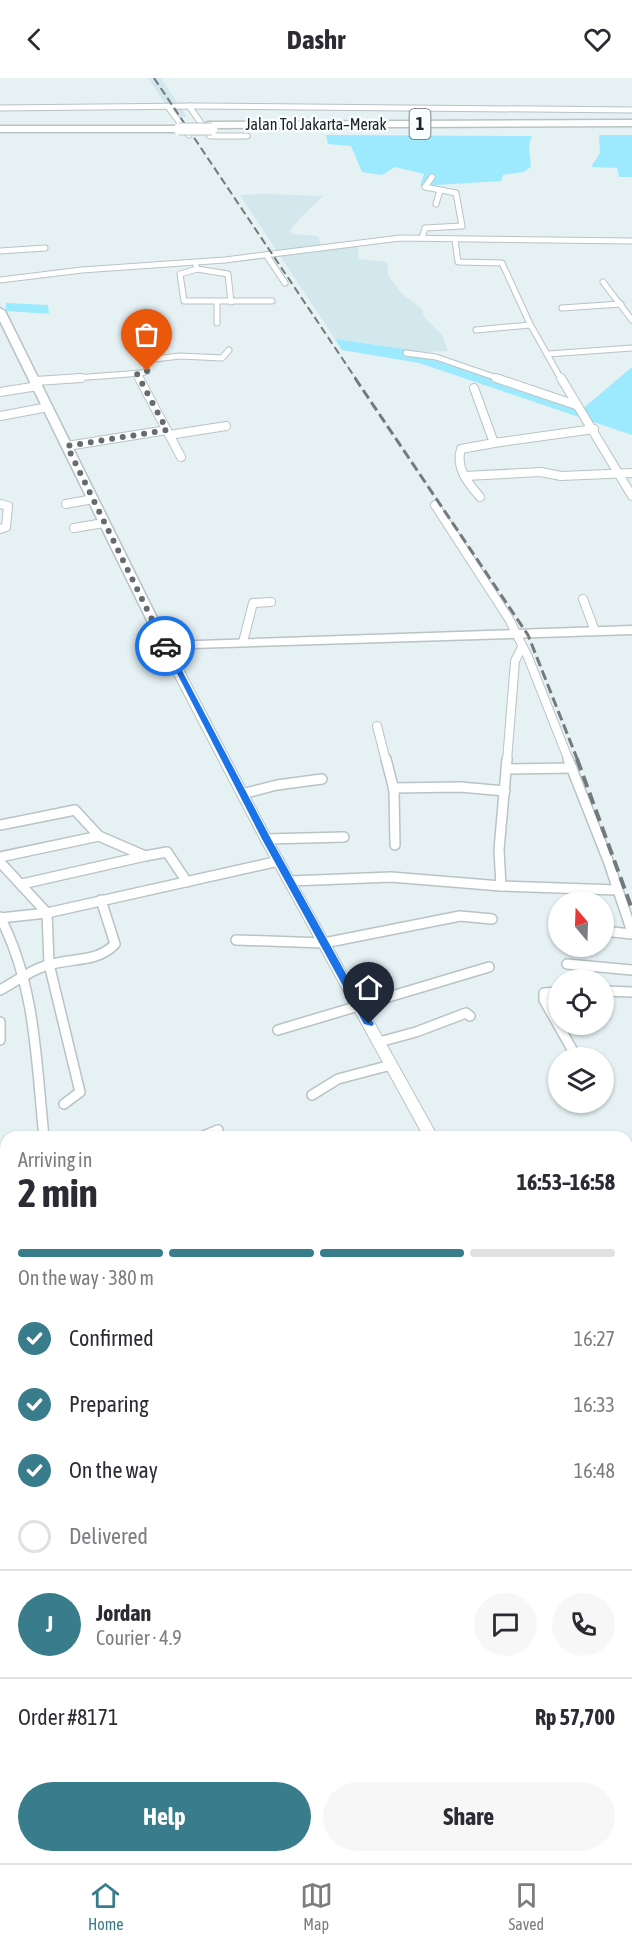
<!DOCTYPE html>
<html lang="en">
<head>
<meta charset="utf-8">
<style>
  :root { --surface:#fff; --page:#f7f7f7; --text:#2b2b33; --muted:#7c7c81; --line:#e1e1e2; --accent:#397c8c }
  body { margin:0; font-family:"Asap Condensed",sans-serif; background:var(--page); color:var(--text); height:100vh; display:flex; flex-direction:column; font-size:22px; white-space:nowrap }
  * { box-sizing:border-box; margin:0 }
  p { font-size:20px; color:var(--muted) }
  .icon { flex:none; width:33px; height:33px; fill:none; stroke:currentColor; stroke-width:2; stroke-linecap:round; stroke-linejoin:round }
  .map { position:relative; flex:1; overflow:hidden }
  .sheet { position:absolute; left:0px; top:1053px; width:633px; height:732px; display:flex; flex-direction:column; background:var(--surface); border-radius:18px 18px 0 0; box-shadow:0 2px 4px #0004 }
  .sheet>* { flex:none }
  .needle { width:39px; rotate:341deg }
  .controls { position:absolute; left:548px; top:813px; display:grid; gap:12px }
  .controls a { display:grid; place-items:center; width:66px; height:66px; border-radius:50%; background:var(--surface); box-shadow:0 2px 4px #0004; font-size:30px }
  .pin { position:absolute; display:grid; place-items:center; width:51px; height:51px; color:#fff; margin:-62px -26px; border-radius:50% 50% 50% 0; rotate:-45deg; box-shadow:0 0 6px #0007 }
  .pin .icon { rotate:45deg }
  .courier { position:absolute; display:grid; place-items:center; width:60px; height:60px; margin:-30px; border:4px solid #1a73e8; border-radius:50%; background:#fff; color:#222; box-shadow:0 2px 8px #0007 }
  .head em { font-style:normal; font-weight:700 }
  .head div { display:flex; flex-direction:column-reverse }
  .head { display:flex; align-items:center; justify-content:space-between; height:102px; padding:0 18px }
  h1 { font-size:39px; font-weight:700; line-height:45px }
  .bar { display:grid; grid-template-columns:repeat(4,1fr); gap:9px 6px; align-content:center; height:72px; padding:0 18px }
  .bar i { height:8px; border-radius:4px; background:var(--line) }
  .bar .selected { background:var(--accent) }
  .bar p { grid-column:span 4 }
  .line { display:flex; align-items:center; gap:15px; padding:0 18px; border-top:2px solid var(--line) }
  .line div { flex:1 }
  .round { display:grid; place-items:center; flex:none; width:63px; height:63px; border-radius:32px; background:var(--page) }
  ol { padding:0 18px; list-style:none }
  li { display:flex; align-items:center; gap:18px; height:66px }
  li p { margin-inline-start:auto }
  li .icon { padding:6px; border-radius:50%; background:var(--accent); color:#fff; stroke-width:4 }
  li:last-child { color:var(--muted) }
  li i { width:33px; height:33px; border:3px solid var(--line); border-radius:50% }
  .primary-button { display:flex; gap:12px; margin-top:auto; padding:12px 18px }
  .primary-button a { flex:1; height:69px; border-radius:36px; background:var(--accent); color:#fff; font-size:24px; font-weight:700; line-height:69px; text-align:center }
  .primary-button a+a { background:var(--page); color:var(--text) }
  header { display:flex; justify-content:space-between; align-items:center; height:78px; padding:0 18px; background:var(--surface); font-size:27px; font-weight:700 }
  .tabs { display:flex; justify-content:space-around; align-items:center; height:84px; border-top:2px solid var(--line); background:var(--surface); font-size:16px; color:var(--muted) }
  .tabs a { display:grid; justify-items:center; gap:3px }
  .tabs .selected { color:var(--accent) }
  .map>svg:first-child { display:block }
  .built { fill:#d3e8ed }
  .green { fill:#9deafe }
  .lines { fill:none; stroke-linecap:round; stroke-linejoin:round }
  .river { fill:#1fa8c3; fill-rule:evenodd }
  .street-far3-casing { stroke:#b9c3c6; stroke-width:7 }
  .street-far2-casing { stroke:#b9c3c6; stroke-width:10 }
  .street-far1-casing { stroke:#b9c3c6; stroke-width:12 }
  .street-casing { stroke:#b9c3c6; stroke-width:14 }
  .secondary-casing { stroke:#b9c3c6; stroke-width:2 }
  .primary-casing { stroke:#b9c3c6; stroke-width:3 }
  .highway-casing { stroke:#b9c3c6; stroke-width:3 }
  .street-far3 { stroke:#fff; stroke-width:5 }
  .street-far2 { stroke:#fff; stroke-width:8 }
  .street-far1 { stroke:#fff; stroke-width:9 }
  .street { stroke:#fff; stroke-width:11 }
  .secondary { fill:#fff; fill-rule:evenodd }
  .primary { fill:#fff; fill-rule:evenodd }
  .highway { fill:#fff; fill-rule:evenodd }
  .rail-far2 { stroke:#737a7c; stroke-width:2; stroke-dasharray:8 4; stroke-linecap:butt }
  .rail-far1 { stroke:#737a7c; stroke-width:3; stroke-dasharray:10 4.5; stroke-linecap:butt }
  .rail { stroke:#737a7c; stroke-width:4; stroke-dasharray:12 6; stroke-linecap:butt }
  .highway-bridge-casing { stroke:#b9c3c6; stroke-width:13; stroke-linecap:butt }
  .highway-bridge { stroke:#fff; stroke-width:11 }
  .route { fill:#1a73e8 }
  .done { stroke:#656c6d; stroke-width:6; stroke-dasharray:0 10.8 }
  .labels { text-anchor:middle; stroke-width:5; stroke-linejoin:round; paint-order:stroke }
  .far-street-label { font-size:16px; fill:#202425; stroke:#f8fdfe }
  .shield { fill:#f8fdfe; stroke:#616566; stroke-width:1.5 }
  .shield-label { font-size:18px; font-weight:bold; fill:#202425 }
</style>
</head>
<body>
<header><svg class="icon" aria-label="back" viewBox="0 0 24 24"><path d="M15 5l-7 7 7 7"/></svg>Dashr<svg class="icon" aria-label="heart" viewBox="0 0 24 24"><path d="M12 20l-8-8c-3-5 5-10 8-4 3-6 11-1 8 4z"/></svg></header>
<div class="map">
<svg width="632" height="1785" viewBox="0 0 632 1785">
  <rect width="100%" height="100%" fill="#e6f1f4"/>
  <g class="built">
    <path d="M148 0H161L187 39H174Z"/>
    <path d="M267 116 323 118 300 140 290 153 292 156 318 158 322 170 357 165 359 181 387 184 388 197 402 216 422 231 424 239 442 257 448 273 425 274 335 261 240 117Z"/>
  </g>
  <g class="green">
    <path d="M326 57 532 58 529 67 531 89 523 94 503 97 501 103 420 108 424 96 395 89 382 97 362 94 351 68 328 66Z"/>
    <path d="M599 57H632V99H619L617 90 591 89 600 75Z"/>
    <path d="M6 225 48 227 49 236 6 233Z"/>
    <path d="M335 261 425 274 562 320 569 329 580 333 632 289V357L419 285 342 272Z"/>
  </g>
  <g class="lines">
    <g class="river">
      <rect x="0" y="1391" width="6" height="22"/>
      <path d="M533 1779H579L581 1785H535Z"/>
    </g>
    <defs>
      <g id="street-far3">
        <path d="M189 28 210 58H247"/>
        <path d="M168 29 189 57"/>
        <path d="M0 30 196 28 632 32"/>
        <path d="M436 126 440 112"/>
        <path d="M422 160 425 150 462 148 456 115 425 109 432 99"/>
        <path d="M455 162 458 184 502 185 530 246 561 301"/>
        <path d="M0 173 45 170"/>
        <path d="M267 178 285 205"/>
        <path d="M196 188 197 191 228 196 231 224"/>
        <path d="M197 191 180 196 184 223H272"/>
        <path d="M0 202 82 192 225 182 400 160 632 163"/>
        <path d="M603 204 632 242"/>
        <path d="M217 225V245"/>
        <path d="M562 230 621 226"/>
        <path d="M476 252 530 247"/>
        <path d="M406 275 436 279 500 301"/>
        <path d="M548 276 632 270"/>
        <path d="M137 295 140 301"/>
        <path d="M61 301 142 295 147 293 146 282 180 278 222 280 229 272"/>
      </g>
      <g id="street-far2">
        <path d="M139 300 181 379"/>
        <path d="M496 300 576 327"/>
        <path d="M561 300 632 418"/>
        <path d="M36 303 81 300"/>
        <path d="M474 310 494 365 594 351"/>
        <path d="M0 314 38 308"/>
        <path d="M0 338 48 329"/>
        <path d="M169 357 226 348"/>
        <path d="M67 368 167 352"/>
        <path d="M465 398 541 394 561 398 632 395"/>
        <path d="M480 419C468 405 455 390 461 371L494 365"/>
        <path d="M0 426 8 428 6 449 0 451"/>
        <path d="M66 426 93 421"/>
        <path d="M435 427 509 541 528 579 569 683"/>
        <path d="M74 450 104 445"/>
        <path d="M583 521 595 553"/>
        <path d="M243 564 253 525 271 524"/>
        <path d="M377 648 386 683"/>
        <path d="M507 683 515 583 522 569"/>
      </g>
      <g id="street-far1">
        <path d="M386 681 394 712 395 767"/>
        <path d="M568 681 609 785 632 854"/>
        <path d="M507 691 572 690"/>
        <path d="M393 710 460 709 505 713"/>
        <path d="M242 716 277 707 322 701"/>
        <path d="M0 747 75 732 99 758 145 778 22 806"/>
        <path d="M266 761 344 759"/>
        <path d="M145 778 167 774 187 804"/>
        <path d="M0 779 99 758"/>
        <path d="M0 784 47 835 49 886 80 1014 64 1026"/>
        <path d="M291 803 391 799 501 808 617 812"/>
        <path d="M501 808 499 772 507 681"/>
        <path d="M0 839C36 908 36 984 44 1059"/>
        <path d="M0 840 47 835 279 783"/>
        <path d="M603 853 632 856"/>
        <path d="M236 862 324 865 460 838 492 841"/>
        <path d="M567 886 632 892"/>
        <path d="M0 912C15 904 29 893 45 888 69 879 96 886 115 866L101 822"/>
        <path d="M603 913 632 914"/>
        <path d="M558 914 544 915V922L577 980"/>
        <path d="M0 944V962"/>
        <path d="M278 952 489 889"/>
        <path d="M379 964 416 954 466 935 470 938"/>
        <path d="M312 1017 338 1001 391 987"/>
        <path d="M201 1059 218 1052"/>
        <path d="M0 1131 6 1134"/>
      </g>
      <g id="street">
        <path d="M0 1264 6 1263"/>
        <path d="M627 1307 632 1315"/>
        <path d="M627 1556 632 1560"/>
        <path d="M0 1572 6 1571"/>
        <path d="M0 1676 6 1675"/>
        <path d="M368 1779 369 1785"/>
        <path d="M44 1785 45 1779"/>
      </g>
      <g id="secondary">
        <path d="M165 565 171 568 272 761 438 1059H424L260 761 159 568Z"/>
        <path d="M627 1400 632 1401V1423L627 1422Z"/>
      </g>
      <path id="primary" d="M0 230 5 233 169 564 632 548V556L161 571 0 243Z"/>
      <g id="highway">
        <path d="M632 42V48L208 50 203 47 208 44Z"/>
        <path d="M0 48H179L184 51 179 54H0Z"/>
      </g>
    </defs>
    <use href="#street-far3" class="street-far3-casing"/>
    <use href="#street-far2" class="street-far2-casing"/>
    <use href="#street-far1" class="street-far1-casing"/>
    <use href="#street" class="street-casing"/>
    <use href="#secondary" class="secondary-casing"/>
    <use href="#primary" class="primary-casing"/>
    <use href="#highway" class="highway-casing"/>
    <use href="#street-far3" class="street-far3"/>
    <use href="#street-far2" class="street-far2"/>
    <use href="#street-far1" class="street-far1"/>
    <use href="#street" class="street"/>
    <use href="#secondary" class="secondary"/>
    <use href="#primary" class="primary"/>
    <use href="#highway" class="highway"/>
    <path class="rail-far2" d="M154 0 356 301"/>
    <path class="rail-far1" d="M355 300 528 557 578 683"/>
    <path class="rail" d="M577 681 632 831"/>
    <defs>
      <path id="highway-bridge" d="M179 51H212"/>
    </defs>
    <use href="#highway-bridge" class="highway-bridge-casing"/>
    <use href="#highway-bridge" class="highway-bridge"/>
  </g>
  <path class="route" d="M162 566 169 568 271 761 374 946 372 948 364 946 262 761Z"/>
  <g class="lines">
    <path class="done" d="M147 293 137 296 167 352 67 368 165 568"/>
  </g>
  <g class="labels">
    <g class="far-street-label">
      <text x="316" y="52">Jalan Tol Jakarta–Merak</text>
    </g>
    <rect class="shield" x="409.5" y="31" width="21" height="30" rx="4.5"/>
    <g class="shield-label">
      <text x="420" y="52">1</text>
    </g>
  </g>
</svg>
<div class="controls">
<a><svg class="needle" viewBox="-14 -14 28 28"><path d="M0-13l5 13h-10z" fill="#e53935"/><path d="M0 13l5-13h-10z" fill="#7c7c81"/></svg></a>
<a><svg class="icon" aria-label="locate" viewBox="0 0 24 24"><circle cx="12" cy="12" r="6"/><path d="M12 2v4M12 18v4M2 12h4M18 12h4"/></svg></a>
<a><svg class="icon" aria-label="layers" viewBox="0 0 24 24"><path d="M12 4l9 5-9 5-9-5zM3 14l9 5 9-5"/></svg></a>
</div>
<div class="pin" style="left:147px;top:293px;background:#ea580c"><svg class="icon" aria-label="bag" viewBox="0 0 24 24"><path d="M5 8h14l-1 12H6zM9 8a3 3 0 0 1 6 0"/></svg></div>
<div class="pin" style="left:369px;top:946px;background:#1f2937"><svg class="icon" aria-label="home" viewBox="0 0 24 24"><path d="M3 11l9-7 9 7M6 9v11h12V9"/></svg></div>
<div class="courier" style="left:165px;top:568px"><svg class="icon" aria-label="car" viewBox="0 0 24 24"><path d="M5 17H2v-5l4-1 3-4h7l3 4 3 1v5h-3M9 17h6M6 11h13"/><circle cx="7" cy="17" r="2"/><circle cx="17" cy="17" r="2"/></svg></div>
<section class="sheet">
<div class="head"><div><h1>2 min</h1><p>Arriving in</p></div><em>16:53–16:58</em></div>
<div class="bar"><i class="selected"></i><i class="selected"></i><i class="selected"></i><i></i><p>On the way · 380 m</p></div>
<ol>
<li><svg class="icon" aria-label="check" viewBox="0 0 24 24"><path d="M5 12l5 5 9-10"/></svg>Confirmed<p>16:27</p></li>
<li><svg class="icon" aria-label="check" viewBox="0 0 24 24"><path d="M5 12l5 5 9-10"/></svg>Preparing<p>16:33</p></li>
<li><svg class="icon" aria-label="check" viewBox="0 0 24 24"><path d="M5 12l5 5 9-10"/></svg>On the way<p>16:48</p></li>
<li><i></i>Delivered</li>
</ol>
<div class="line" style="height:108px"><b class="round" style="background:var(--accent);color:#fff">J</b><div><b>Jordan</b><p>Courier · 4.9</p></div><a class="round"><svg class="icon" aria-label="chat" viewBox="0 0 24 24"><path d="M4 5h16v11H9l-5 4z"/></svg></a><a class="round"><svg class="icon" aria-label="phone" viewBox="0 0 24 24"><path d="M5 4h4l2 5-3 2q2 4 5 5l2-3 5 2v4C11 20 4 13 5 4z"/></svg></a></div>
<div class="line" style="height:78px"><div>Order #8171</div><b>Rp 57,700</b></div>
<div class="primary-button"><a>Help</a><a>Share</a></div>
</section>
</div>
<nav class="tabs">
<a class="selected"><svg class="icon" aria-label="home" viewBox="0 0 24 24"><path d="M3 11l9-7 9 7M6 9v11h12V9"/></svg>Home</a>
<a><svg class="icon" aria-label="map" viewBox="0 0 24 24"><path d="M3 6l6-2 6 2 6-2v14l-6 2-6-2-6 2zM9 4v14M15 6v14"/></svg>Map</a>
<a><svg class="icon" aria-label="saved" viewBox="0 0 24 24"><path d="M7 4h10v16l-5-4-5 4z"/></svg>Saved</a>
</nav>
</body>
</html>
